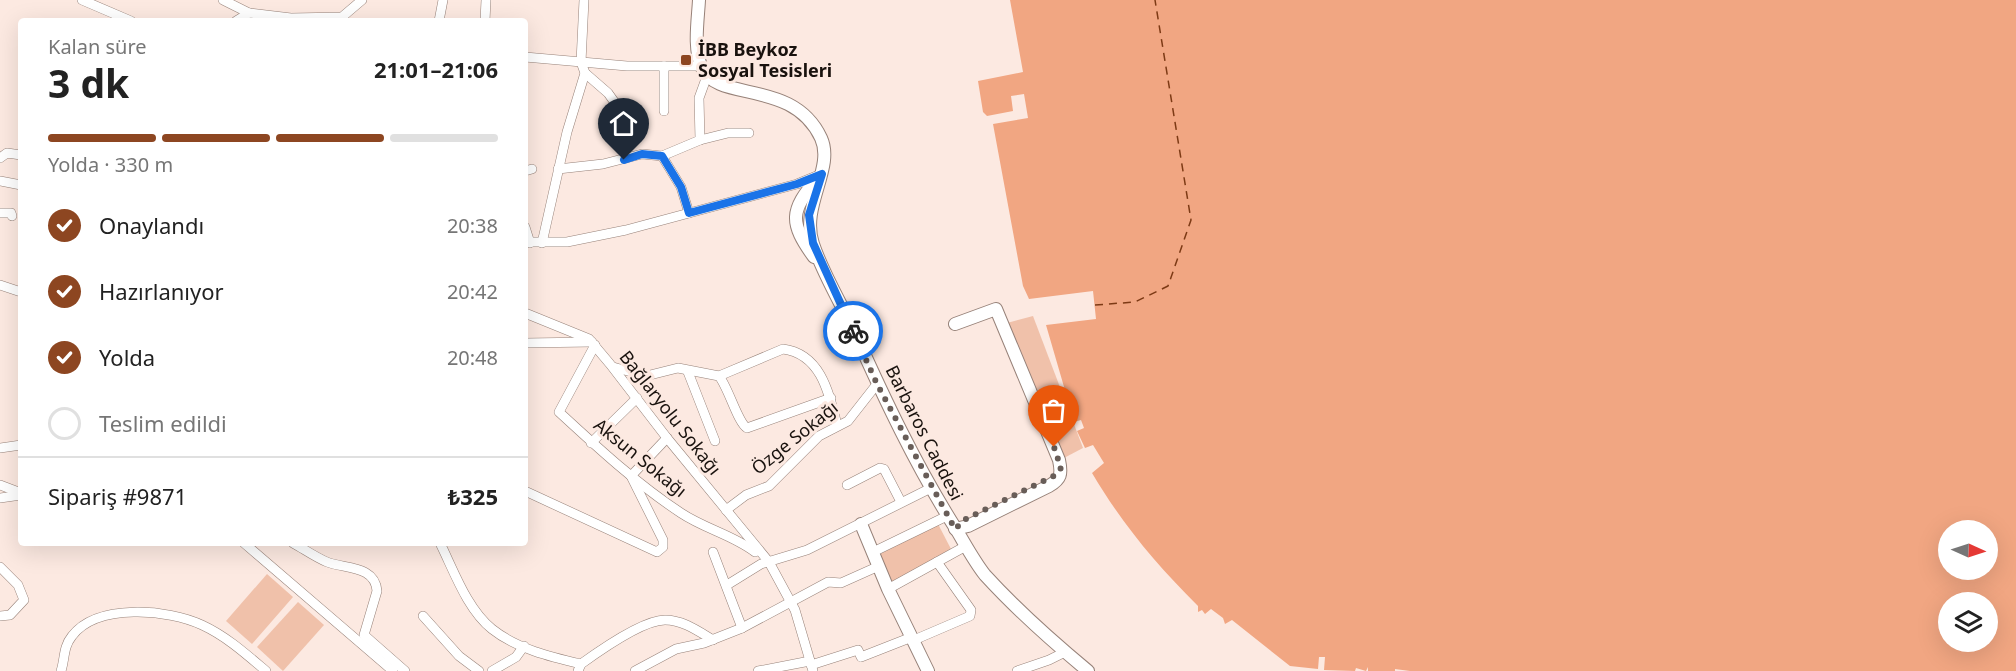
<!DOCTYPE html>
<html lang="tr">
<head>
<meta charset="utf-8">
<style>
  :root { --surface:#fff; --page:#f2f2f2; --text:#222; --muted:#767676; --line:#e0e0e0; --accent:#8d4621 }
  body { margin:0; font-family:"Noto Sans",sans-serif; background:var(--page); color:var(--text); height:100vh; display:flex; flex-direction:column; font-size:22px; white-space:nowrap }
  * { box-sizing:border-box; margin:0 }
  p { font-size:20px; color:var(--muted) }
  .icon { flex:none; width:33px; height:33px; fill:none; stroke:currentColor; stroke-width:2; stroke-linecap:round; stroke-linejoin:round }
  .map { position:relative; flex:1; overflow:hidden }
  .panel { position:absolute; left:18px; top:18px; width:510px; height:528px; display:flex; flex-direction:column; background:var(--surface); border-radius:6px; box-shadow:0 6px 24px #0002 }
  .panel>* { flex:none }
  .needle { width:39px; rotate:93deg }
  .tools { position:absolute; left:1938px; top:520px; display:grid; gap:12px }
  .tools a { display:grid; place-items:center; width:60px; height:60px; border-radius:50%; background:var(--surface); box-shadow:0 6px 24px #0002; font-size:30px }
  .pin { position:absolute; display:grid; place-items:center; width:51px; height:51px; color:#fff; margin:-62px -26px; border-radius:50% 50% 50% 0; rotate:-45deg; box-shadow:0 0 6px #0007 }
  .pin .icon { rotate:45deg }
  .courier { position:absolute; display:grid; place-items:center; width:60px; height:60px; margin:-30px; border:4px solid #1a73e8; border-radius:50%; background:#fff; color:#222; box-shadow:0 2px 8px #0007 }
  .overview em { font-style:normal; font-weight:700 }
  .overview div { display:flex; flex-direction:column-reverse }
  .overview { display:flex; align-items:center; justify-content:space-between; height:102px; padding:0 30px }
  h1 { font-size:39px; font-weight:700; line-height:45px }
  .bar { display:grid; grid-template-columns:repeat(4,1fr); gap:9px 6px; align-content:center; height:72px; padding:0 30px }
  .bar i { height:8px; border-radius:4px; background:var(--line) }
  .bar .current { background:var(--accent) }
  .bar p { grid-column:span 4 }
  .line { display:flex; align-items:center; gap:15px; padding:0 30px; border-top:2px solid var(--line) }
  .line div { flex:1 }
  ol { padding:0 30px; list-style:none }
  li { display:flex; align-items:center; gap:18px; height:66px }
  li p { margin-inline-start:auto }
  li .icon { padding:6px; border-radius:50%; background:var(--accent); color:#fff; stroke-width:4 }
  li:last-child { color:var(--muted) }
  li i { width:33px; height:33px; border:3px solid var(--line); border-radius:50% }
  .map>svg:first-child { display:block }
  .green { fill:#f0c1aa }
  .water { fill:#f1a682; fill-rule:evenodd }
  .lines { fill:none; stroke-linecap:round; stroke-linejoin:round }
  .ferry { stroke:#7d3a15; stroke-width:1.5; stroke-dasharray:8 6; stroke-linecap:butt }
  .minor-casing { stroke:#978279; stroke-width:10 }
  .major-casing { stroke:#978279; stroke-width:14 }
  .minor { stroke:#fff; stroke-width:9 }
  .major { stroke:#fff; stroke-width:12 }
  .done { stroke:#685d58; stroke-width:6; stroke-dasharray:0 10.8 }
  .route { stroke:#1a73e8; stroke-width:8 }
  .poi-dot { fill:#8d4621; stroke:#fce9e1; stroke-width:2 }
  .labels { text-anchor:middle; stroke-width:6; stroke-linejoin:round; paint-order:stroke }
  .poi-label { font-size:18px; font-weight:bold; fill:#19120e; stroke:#fce9e1; text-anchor:start }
  .street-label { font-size:18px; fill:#19120e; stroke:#fce9e1 }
</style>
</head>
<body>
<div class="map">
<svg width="2016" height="671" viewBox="0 0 2016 671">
  <rect width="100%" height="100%" fill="#fce9e1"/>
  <g class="green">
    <path d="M1033 316 1083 448 1062 459 1007 323Z"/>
    <path d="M938 524 952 551 891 583 878 555Z"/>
    <path d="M267 574 293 597 252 644 226 621Z"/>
    <path d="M298 602 324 625 283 671 257 647Z"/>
  </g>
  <path class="water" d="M1010 0H2016V671H1410L1395 669V671H1368V667L1366 671 1356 668 1355 671 1324 670 1325 657H1319L1318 669 1290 666 1232 620 1225 624 1223 618 1211 609 1205 614 1202 610 1198 612V606C1155 563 1123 525 1092 473L1104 463 1093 445 1085 448 1077 431 1084 428 1081 420 1074 422 1066 405 1069 404 1046 325 1096 319 1093 291 1029 299 1023 286 993 124 1028 118 1024 94 1011 96 1013 111 987 116 983 112 978 81 1023 72ZM1948 531H1988V570H1948ZM1948 603H1988V642H1948Z"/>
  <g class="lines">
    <path class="ferry" d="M1095 305 1135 302 1168 286 1191 220 1155 0"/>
    <defs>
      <g id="minor">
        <path d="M82 0 131 21"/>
        <path d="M223 0 249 13"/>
        <path d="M236 21 249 13 291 18 342 17 362 0"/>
        <path d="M439 21 443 0"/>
        <path d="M485 21 486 0"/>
        <path d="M525 57 627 66H701"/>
        <path d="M585 73 608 93 628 121"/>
        <path d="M664 111V66"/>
        <path d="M700 140 728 133H749"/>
        <path d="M662 156 681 187 689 213"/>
        <path d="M0 158 7 153 21 155"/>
        <path d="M558 169 603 164 642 154 662 156 700 140 699 98 707 76"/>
        <path d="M525 171 532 169"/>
        <path d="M0 181 21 185"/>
        <path d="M0 213H11L12 216"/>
        <path d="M525 227 530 243"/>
        <path d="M525 242H567L626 230 797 184 819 175"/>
        <path d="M542 243 567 132 585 73 581 62 584 0"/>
        <path d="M0 285 21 292"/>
        <path d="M525 313 589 339 610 364 667 438 769 562 795 610 813 671"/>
        <path d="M525 343 592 342"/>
        <path d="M595 345 559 412C598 448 637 484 681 513 705 529 733 535 755 552"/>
        <path d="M613 367 646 376 678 368 719 376 783 349C821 354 829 393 837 425"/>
        <path d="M688 372 715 441"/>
        <path d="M719 376C729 389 738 423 747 428L831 398"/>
        <path d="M591 443 637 398"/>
        <path d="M0 448 21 445"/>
        <path d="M631 476 667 438"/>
        <path d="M0 485 21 493"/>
        <path d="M847 485 880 468 884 469 901 502"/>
        <path d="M525 491 657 552 663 547V540L632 478"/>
        <path d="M0 498 21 495"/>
        <path d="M726 510 746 495 769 486 819 436 848 421 877 384"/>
        <path d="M244 543 393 671"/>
        <path d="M293 543C304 549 315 557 327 562 344 569 375 565 377 591L364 635 405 671"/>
        <path d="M440 543C454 571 467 609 492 629 517 649 551 657 581 664L578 671"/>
        <path d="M713 552 742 628"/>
        <path d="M873 552 947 516"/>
        <path d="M0 567 18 585 24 600 10 615 0 616"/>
        <path d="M727 585 761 564 807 550 931 488"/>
        <path d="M888 589 966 546"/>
        <path d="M423 616 459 656 479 671"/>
        <path d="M914 640 970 616 971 610 937 562"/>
        <path d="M581 664C599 651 643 620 665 620 683 620 698 631 713 640"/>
        <path d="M811 665 858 650 861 657 912 637"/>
        <path d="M61 671C65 659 63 647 72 636 97 603 168 609 202 625 226 636 246 654 266 671"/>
        <path d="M492 671 516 657 524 646"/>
        <path d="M635 671 676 649 704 643 742 628 828 582 841 583 879 566"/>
        <path d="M758 671 810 661"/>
        <path d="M1017 671 1049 660 1065 652"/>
      </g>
      <g id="major">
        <path d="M699 0C698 20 693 49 702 68 718 103 793 78 821 138 835 168 800 206 813 244 823 274 841 303 854 331 884 398 916 466 956 529 965 544 974 561 985 575 1016 609 1053 642 1088 671"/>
        <path d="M814 257C789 223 790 210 817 179"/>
        <path d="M955 324 996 309 1059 460C1062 474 1061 479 1049 486L968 526 955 529"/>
        <path d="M861 524 888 589 928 671"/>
      </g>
    </defs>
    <use href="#minor" class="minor-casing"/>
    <use href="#major" class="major-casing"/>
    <use href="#minor" class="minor"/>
    <use href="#major" class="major"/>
  </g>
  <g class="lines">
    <path class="done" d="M853 331 877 384 955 529 966 519 1054 476 1061 468 1054 447"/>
    <path class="route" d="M624 160 642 154 662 156 681 187 689 213 797 184 822 174 809 215 813 243 853 331"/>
  </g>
  <rect class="poi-dot" x="680" y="54" width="12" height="12" rx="3"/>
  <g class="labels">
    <g class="poi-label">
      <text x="698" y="56">İBB Beykoz<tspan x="698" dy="21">Sosyal Tesisleri</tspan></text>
    </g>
    <g class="street-label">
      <text transform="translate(670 413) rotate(52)" y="6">Bağlaryolu Sokağı</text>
      <text transform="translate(924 433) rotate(63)" y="6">Barbaros Caddesi</text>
      <text transform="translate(795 438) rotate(-39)" y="6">Özge Sokağı</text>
      <text transform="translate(640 458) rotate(39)" y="6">Aksun Sokağı</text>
    </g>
  </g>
</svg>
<div class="tools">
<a><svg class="needle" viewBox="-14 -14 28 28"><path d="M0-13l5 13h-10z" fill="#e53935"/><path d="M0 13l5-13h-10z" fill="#767676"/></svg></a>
<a><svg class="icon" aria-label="layers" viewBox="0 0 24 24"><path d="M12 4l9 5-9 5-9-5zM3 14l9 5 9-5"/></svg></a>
</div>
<div class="pin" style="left:1054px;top:447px;background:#ea580c"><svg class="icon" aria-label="bag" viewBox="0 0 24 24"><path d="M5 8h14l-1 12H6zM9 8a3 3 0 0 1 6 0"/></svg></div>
<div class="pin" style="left:624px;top:160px;background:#1f2937"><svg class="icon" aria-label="home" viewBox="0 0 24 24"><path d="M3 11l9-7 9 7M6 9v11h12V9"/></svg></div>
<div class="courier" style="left:853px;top:331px"><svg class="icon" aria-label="bike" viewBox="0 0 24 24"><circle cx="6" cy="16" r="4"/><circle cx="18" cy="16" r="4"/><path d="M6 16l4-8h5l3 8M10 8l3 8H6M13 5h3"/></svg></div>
<section class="panel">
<div class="overview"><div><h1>3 dk</h1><p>Kalan süre</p></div><em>21:01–21:06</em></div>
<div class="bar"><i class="current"></i><i class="current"></i><i class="current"></i><i></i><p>Yolda · 330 m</p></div>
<ol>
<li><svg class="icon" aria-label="check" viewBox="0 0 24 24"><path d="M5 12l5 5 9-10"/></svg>Onaylandı<p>20:38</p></li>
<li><svg class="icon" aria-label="check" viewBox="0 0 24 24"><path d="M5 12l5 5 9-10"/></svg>Hazırlanıyor<p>20:42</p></li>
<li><svg class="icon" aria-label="check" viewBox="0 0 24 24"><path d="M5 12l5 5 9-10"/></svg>Yolda<p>20:48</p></li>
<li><i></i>Teslim edildi</li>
</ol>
<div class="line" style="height:78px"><div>Sipariş #9871</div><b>₺325</b></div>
</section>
</div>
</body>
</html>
